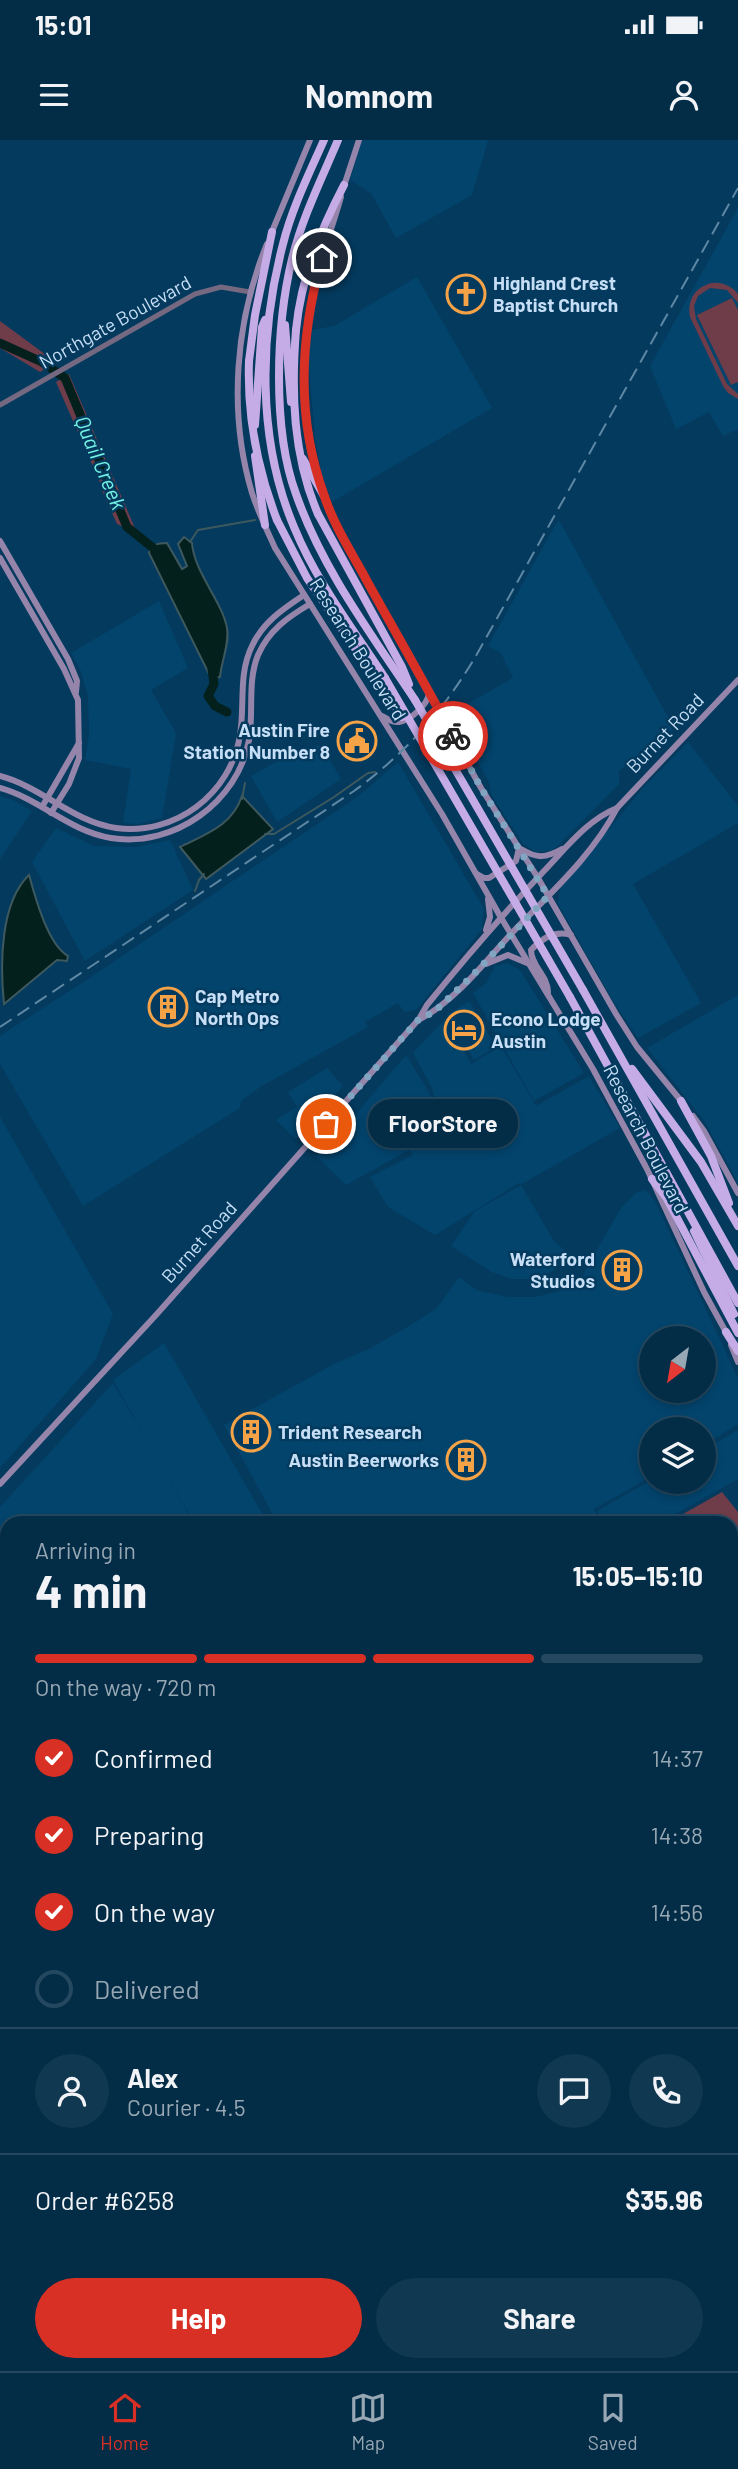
<!DOCTYPE html>
<html lang="en">
<head>
<meta charset="utf-8">
<style>
  :root { --surface:#032c46; --page:#113851; --text:#f1f3f6; --muted:#97a7b3; --line:#24485f; --accent:#d93025 }
  body { margin:0; font-family:Barlow,sans-serif; background:var(--page); color:var(--text); height:100vh; display:flex; flex-direction:column; font-size:26px; white-space:nowrap }
  * { box-sizing:border-box; margin:0 }
  p { font-size:23px; color:var(--muted) }
  .icon { flex:none; width:38px; height:38px; fill:none; stroke:currentColor; stroke-width:2; stroke-linecap:round; stroke-linejoin:round }
  .map { position:relative; flex:1; overflow:hidden }
  .side { position:absolute; left:0px; top:1376px; width:738px; height:856px; display:flex; flex-direction:column; background:var(--surface); border-radius:21px 21px 0 0; box-shadow:0 4px 10px #0003,0 0 0 2px var(--line) }
  .side>* { flex:none }
  .needle { width:46px; rotate:211deg }
  .tools { position:absolute; left:639px; top:1186px; display:grid; gap:14px }
  .tools a { display:grid; place-items:center; width:77px; height:77px; border-radius:50%; background:var(--surface); box-shadow:0 4px 10px #0003,0 0 0 2px var(--line); font-size:35px }
  .pin { position:absolute; display:grid; place-items:center; width:60px; height:60px; color:#fff; margin:-30px; border:4px solid #fff; border-radius:50%; box-shadow:0 2px 7px #0007 }
  .courier { position:absolute; display:grid; place-items:center; width:70px; height:70px; margin:-35px; border:5px solid #d93025; border-radius:50%; background:#fff; color:#222; box-shadow:0 2px 9px #0007 }
  .bubble { position:absolute; height:49px; border-radius:24px; background:var(--surface); box-shadow:0 4px 10px #0003,0 0 0 2px var(--line); font-size:23px; font-weight:700; line-height:49px; text-align:center }
  .overview em { font-style:normal; font-weight:700 }
  .overview div { display:flex; flex-direction:column-reverse }
  .overview { display:flex; align-items:center; justify-content:space-between; height:119px; padding:0 35px }
  h1 { font-size:46px; font-weight:700; line-height:52px }
  .bar { display:grid; grid-template-columns:repeat(4,1fr); gap:10px 7px; align-content:center; height:84px; padding:0 35px }
  .bar i { height:9px; border-radius:5px; background:var(--line) }
  .bar .on { background:var(--accent) }
  .bar p { grid-column:span 4 }
  .line { display:flex; align-items:center; gap:18px; padding:0 35px; border-top:2px solid var(--line) }
  .line div { flex:1 }
  .round { display:grid; place-items:center; flex:none; width:74px; height:74px; border-radius:37px; background:var(--page) }
  ol { padding:0 35px; list-style:none }
  li { display:flex; align-items:center; gap:21px; height:77px }
  li p { margin-inline-start:auto }
  li .icon { padding:7px; border-radius:50%; background:var(--accent); color:#fff; stroke-width:4 }
  li:last-child { color:var(--muted) }
  li i { width:38px; height:38px; border:4px solid var(--line); border-radius:50% }
  .cta { display:flex; gap:14px; margin-top:auto; padding:14px 35px }
  .cta a { flex:1; height:80px; border-radius:42px; background:var(--accent); color:#fff; font-size:28px; font-weight:700; line-height:80px; text-align:center }
  .cta a+a { background:var(--page); color:var(--text) }
  .status { display:flex; justify-content:space-between; align-items:center; height:49px; padding:0 35px; background:var(--surface); direction:ltr }
  .status svg { height:19px; fill:currentColor }
  header { display:flex; justify-content:space-between; align-items:center; height:91px; padding:0 35px; background:var(--surface); font-size:32px; font-weight:700 }
  .tabs { display:flex; justify-content:space-around; align-items:center; height:98px; border-top:2px solid var(--line); background:var(--surface); font-size:19px; color:var(--muted) }
  .tabs a { display:grid; justify-items:center; gap:4px }
  .tabs .on { color:var(--accent) }
  .map>svg:first-child { display:block }
  .built { fill:#03446d; fill-rule:evenodd }
  .green { fill:#6f3c49 }
  .water { fill:#04201d; stroke:#3e595e; stroke-width:2 }
  .lines { fill:none; stroke-linecap:round; stroke-linejoin:round }
  .stream { stroke:#3e595e; stroke-width:2 }
  .river { stroke:#04201d; stroke-width:9 }
  .tertiary { stroke:#746981; stroke-width:5 }
  .secondary { stroke:#9585aa; stroke-width:6 }
  .primary { stroke:#af9ac9; stroke-width:7 }
  .motorway { stroke:#c6ace6; stroke-width:8 }
  .rail { stroke:#5e87a4; stroke-width:2; stroke-dasharray:14 7; stroke-linecap:butt }
  .motorway-bridge { stroke:#c6ace6; stroke-width:8 }
  .done { stroke:#82a5c1; stroke-width:7; stroke-dasharray:0 12.6 }
  .route { stroke:#d93025; stroke-width:9 }
  .labels { text-anchor:middle; stroke-width:5; stroke-linejoin:round; paint-order:stroke }
  .poi-label { font-size:19px; font-weight:bold; fill:#c6dff6; stroke:#043a5e; text-anchor:start }
  .street-label { font-size:19px; fill:#c6dff6; stroke:#043a5e }
  .water-label { font-size:21px; font-style:italic; fill:#75f3e4; stroke:#043a5e }
</style>
</head>
<body>
<div class="status"><b>15:01</b><svg viewBox="0 0 49 12"><path d="M0 12V9h3v3zM5 12V6h3v6zM10 12V3h3v9zM15 12V0h3v12zM26 1h20v11H26zM47 4h2v5h-2z"/></svg></div>
<header><svg class="icon" aria-label="menu" viewBox="0 0 24 24"><path d="M4 6h16M4 12h16M4 18h16"/></svg>Nomnom<svg class="icon" aria-label="person" viewBox="0 0 24 24"><circle cx="12" cy="8" r="4"/><path d="M4 21q1-7 8-7t8 7"/></svg></header>
<div class="map">
<svg width="738" height="2231" viewBox="0 0 738 2231">
  <rect width="100%" height="100%" fill="#043a5e"/>
  <g class="built">
    <path d="M362 0H488L472 55 396 98 371 53 350 40Z"/>
    <path d="M738 68V289L723 296 709 272 676 289 650 226Z"/>
    <path d="M417 137 492 268 332 362 322 335 315 299 308 217 312 190 334 186Z"/>
    <path d="M557 382H560L674 588 619 631V644L558 706 550 711 536 712 523 704 491 654 489 642 476 619 478 611 458 580 460 568 513 538 501 513 488 506Z"/>
    <path d="M159 461 188 528 151 550 176 593 162 678 138 684 123 683 131 629 85 620 89 595 88 555 80 529 71 513Z"/>
    <path d="M688 602 738 666V683L633 744 701 863 638 898 613 861 558 764 560 748 643 648Z"/>
    <path d="M321 605 341 639 277 682 251 636 301 608Z"/>
    <path d="M398 622 484 769 482 789 416 870 404 872 398 863 365 882 368 887 260 947 241 961 240 968 83 1066 0 924V896L94 835 357 657Z"/>
    <path d="M0 656 13 660 32 671 0 719Z"/>
    <path d="M56 688 94 706 136 707 170 700 193 750 85 821 32 722Z"/>
    <path d="M508 823 520 830 584 933 534 961 473 853 486 843 495 826Z"/>
    <path d="M738 855V1043L705 982 647 908Z"/>
    <path d="M469 861 496 907 474 920 447 875Z"/>
    <path d="M444 880 453 890 471 924 501 906 536 966 589 936 620 988 522 1044 519 1043 435 1095 388 1067 370 1037 413 1015 409 1010 346 1045 316 1016 340 993 406 915 436 964 432 948 413 913Z"/>
    <path d="M327 928 343 946 296 999 276 980 297 967 288 952Z"/>
    <path d="M0 977 113 1174 96 1219 0 1328Z"/>
    <path d="M521 1045 554 1101 570 1115 553 1131 534 1139H512L492 1132 451 1106 475 1071Z"/>
    <path d="M645 1050 655 1061 738 1238V1284L704 1305V1290H651V1337L594 1369 602 1382H277L224 1285 334 1224 371 1208 414 1183 437 1168 459 1137 476 1150 508 1157H535L559 1151 582 1136 621 1068 637 1052ZM651 1199H704V1251H651Z"/>
    <path d="M164 1203 267 1382H194L163 1329 193 1382H7V2175L0 2180V1367L113 1243 147 1300 113 1240Z"/>
    <path d="M738 1290V1339L661 1382H604L597 1371 651 1340V1342H704V1310Z"/>
    <path d="M738 1806V1898L732 1890V1812Z"/>
    <path d="M732 1922 738 1931V2066L732 2067Z"/>
    <path d="M738 2094V2231H632L631 2224H732V2095Z"/>
    <path d="M7 2207V2224H197L190 2231H0V2213Z"/>
  </g>
  <g class="green">
    <path d="M712 143C723 142 731 146 738 154V163L727 150 710 148 698 156 694 166 696 179 727 244 738 254V259L728 253 723 246 690 177C687 160 695 147 712 143Z"/>
    <path d="M732 158 738 170V242L731 245 697 175Z"/>
    <path d="M0 181 57 223 40 232 0 208Z"/>
    <path d="M69 234 137 393 117 384 100 346 101 345 56 242Z"/>
    <path d="M722 1352 738 1372V1518L732 1537V1382H669Z"/>
  </g>
  <g class="water">
    <path d="M184 397 192 403C194 432 222 461 227 488 230 503 221 522 220 537L211 538 149 413C152 404 159 403 167 403L182 429 187 426 178 404Z"/>
    <path d="M242 656 273 689 206 739 180 707C206 694 232 686 242 656Z"/>
    <path d="M29 735C35 757 48 805 68 816L67 821 57 820 4 864C0 824 0 763 29 735Z"/>
  </g>
  <g class="lines">
    <g class="stream">
      <path d="M190 402 198 390 255 380"/>
      <path d="M242 659 245 643"/>
      <path d="M265 694H274L334 657 368 633 375 632"/>
      <path d="M195 751 199 740 204 734"/>
      <path d="M4 1932 2 1949 7 1956"/>
      <path d="M0 2186 7 2180"/>
      <path d="M0 2205 7 2199"/>
    </g>
    <g class="river">
      <path d="M0 203 42 222 65 238 127 387 157 411 160 416"/>
      <path d="M212 529 214 544 208 556 215 566 227 572"/>
      <path d="M732 1564 738 1544"/>
      <path d="M732 1606 737 1613 732 1623"/>
    </g>
    <path class="tertiary" d="M0 265 195 154 221 147 250 152"/>
    <g class="secondary">
      <path d="M344 46 359 0"/>
      <path d="M271 94 310 0"/>
      <path d="M267 104C235 181 228 273 252 353 258 372 267 390 275 408L442 674 500 776 593 929 647 1029 704 1152 727 1194"/>
      <path d="M320 344C299 279 299 207 316 140 323 112 333 85 341 57"/>
      <path d="M323 355 341 395 481 648 538 738 616 874 637 907 682 962"/>
      <path d="M0 401 68 519 77 541 76 552"/>
      <path d="M0 418 64 529 78 560 79 618 69 644 51 673"/>
      <path d="M382 576C387 579 393 583 399 582 411 580 427 565 429 554"/>
      <path d="M0 636C42 647 73 682 116 688 175 696 231 654 240 595 245 566 238 534 252 506 263 482 283 469 304 455"/>
      <path d="M0 648C40 659 69 691 111 698 174 708 238 662 249 600 254 572 247 542 258 515 269 490 288 477 310 464"/>
      <path d="M42 667 79 603"/>
      <path d="M521 709C537 719 546 718 562 709"/>
      <path d="M477 734 484 738H489L516 721 519 708"/>
      <path d="M486 790 490 777 488 759"/>
      <path d="M486 824 508 815 527 823"/>
      <path d="M548 852C548 836 531 826 531 810 542 798 555 790 571 795"/>
      <path d="M420 879C455 861 483 824 510 795 547 756 592 717 617 668L738 540"/>
      <path d="M693 976 704 991 738 1053"/>
      <path d="M731 1205 738 1222"/>
      <path d="M0 1344 156 1175 419 879 427 865C465 818 503 774 544 731 566 708 587 680 617 668"/>
      <path d="M732 1665 738 1646"/>
      <path d="M732 1808 738 1802"/>
      <path d="M200 2231 209 2224"/>
    </g>
    <g class="primary">
      <path d="M342 2224 354 2230"/>
      <path d="M363 2224 370 2231"/>
      <path d="M326 2228 336 2224"/>
    </g>
    <g class="motorway">
      <path d="M324 0C309 34 292 68 283 104 259 195 257 300 294 387 316 441 353 489 385 538"/>
      <path d="M338 0C322 38 302 78 292 119 276 185 272 289 296 354 322 429 372 495 415 560"/>
      <path d="M285 185 291 262"/>
      <path d="M296 190C301 138 320 91 344 45"/>
      <path d="M249 221 255 175 272 92"/>
      <path d="M255 285 262 187 265 180"/>
      <path d="M255 316 265 385"/>
      <path d="M303 319 324 356"/>
      <path d="M318 374 402 527 409 544"/>
      <path d="M277 380 307 438 378 542"/>
      <path d="M583 850 738 1126"/>
      <path d="M570 857 738 1163"/>
      <path d="M632 929 701 1022 738 1086"/>
      <path d="M681 961 711 1016 729 1063"/>
      <path d="M652 1039 666 1057 738 1193"/>
      <path d="M694 1091 734 1174"/>
      <path d="M726 1192 738 1211"/>
      <path d="M732 1743 738 1738"/>
      <path d="M732 1751 738 1746"/>
      <path d="M732 1766 738 1761"/>
      <path d="M732 1776 738 1769"/>
      <path d="M732 1797 738 1792"/>
      <path d="M212 2231 218 2224"/>
      <path d="M242 2231 248 2224"/>
      <path d="M250 2231 257 2224"/>
      <path d="M267 2231 274 2224"/>
      <path d="M276 2231 282 2224"/>
    </g>
    <g class="rail">
      <path d="M0 887 354 651C405 614 445 569 477 514L738 48"/>
      <path d="M732 1599 738 1594"/>
      <path d="M0 2194 7 2189"/>
    </g>
    <g class="motorway-bridge">
      <path d="M296 190C291 252 293 316 318 374"/>
      <path d="M249 221C247 277 257 328 277 380"/>
      <path d="M385 538 570 857"/>
      <path d="M378 542 402 577"/>
      <path d="M415 560 583 850"/>
      <path d="M732 1704 738 1697"/>
    </g>
  </g>
  <g class="lines">
    <path class="done" d="M326 984 419 879 434 872 473 835 548 756 481 648 453 596"/>
    <path class="route" d="M322 118C300 196 296 278 324 355 334 386 352 413 367 441 396 493 425 544 453 596"/>
  </g>
  <defs>
    <symbol id="church-ring" viewBox="-11 -11 22 22"><circle r="9.5" fill="#043a5e" stroke="#f6a247" stroke-width="1.5"/><path d="M-1.2-6h2.4v3.5h3.3v2.4h-3.3V6h-2.4V-.1h-3.3v-2.4h3.3Z" fill="#f6a247"/></symbol>
    <symbol id="civic-ring" viewBox="-11 -11 22 22"><circle r="9.5" fill="#043a5e" stroke="#f6a247" stroke-width="1.5"/><path d="M-.6-6.5H3V-4.5H.6V-3L4-1V1h2V6H-6V1h2V-1L-.6-3ZM-1.2 2.5V6h2.4V2.5Z" fill="#f6a247"/></symbol>
    <symbol id="building-ring" viewBox="-11 -11 22 22"><circle r="9.5" fill="#043a5e" stroke="#f6a247" stroke-width="1.5"/><path d="M-4-6H4V6H1V3H-1V6H-4ZM-2.5-4.3h1.7v1.8h-1.7ZM.8-4.3h1.7v1.8H.8ZM-2.5-1h1.7V.8h-1.7ZM.8-1h1.7V.8H.8Z" fill="#f6a247"/></symbol>
    <symbol id="hotel-ring" viewBox="-11 -11 22 22"><circle r="9.5" fill="#043a5e" stroke="#f6a247" stroke-width="1.5"/><path d="M-6-4.5h1.5V1H6V5H4.5V3h-9V5H-6ZM-4 0a1.8 1.8 0 1 1 3.6 0ZM.5 0V-2.5h3Q6-2.5 6 0Z" fill="#f6a247"/></symbol>
  </defs>
  <g fill-rule="evenodd">
    <use href="#church-ring" x="444" y="132" width="44" height="44"/>
    <use href="#civic-ring" x="335" y="579" width="44" height="44"/>
    <use href="#building-ring" x="146" y="845" width="44" height="44"/>
    <use href="#hotel-ring" x="442" y="868" width="44" height="44"/>
    <use href="#building-ring" x="600" y="1108" width="44" height="44"/>
    <use href="#building-ring" x="229" y="1270" width="44" height="44"/>
    <use href="#building-ring" x="444" y="1298" width="44" height="44"/>
  </g>
  <g class="labels">
    <g class="poi-label">
      <text x="493" y="150">Highland Crest<tspan x="493" dy="22">Baptist Church</tspan></text>
      <text x="330" y="597" text-anchor="end">Austin Fire<tspan x="330" dy="22">Station Number 8</tspan></text>
      <text x="195" y="863">Cap Metro<tspan x="195" dy="22">North Ops</tspan></text>
      <text x="491" y="886">Econo Lodge<tspan x="491" dy="22">Austin</tspan></text>
      <text x="595" y="1126" text-anchor="end">Waterford<tspan x="595" dy="22">Studios</tspan></text>
      <text x="278" y="1299">Trident Research</text>
      <text x="439" y="1327" text-anchor="end">Austin Beerworks</text>
    </g>
    <g class="street-label">
      <text transform="translate(115 182) rotate(-29)" y="7">Northgate Boulevard</text>
      <text transform="translate(358 509) rotate(58)" y="7">Research Boulevard</text>
      <text transform="translate(665 593) rotate(-46)" y="7">Burnet Road</text>
      <text transform="translate(646 999) rotate(63)" y="7">Research Boulevard</text>
      <text transform="translate(199 1102) rotate(-48)" y="7">Burnet Road</text>
    </g>
    <g class="water-label">
      <text transform="translate(100 323) rotate(67)" y="7">Quail Creek</text>
    </g>
  </g>
</svg>
<div class="tools">
<a><svg class="needle" viewBox="-14 -14 28 28"><path d="M0-13l5 13h-10z" fill="#e53935"/><path d="M0 13l5-13h-10z" fill="#97a7b3"/></svg></a>
<a><svg class="icon" aria-label="layers" viewBox="0 0 24 24"><path d="M12 4l9 5-9 5-9-5zM3 14l9 5 9-5"/></svg></a>
</div>
<div class="pin" style="left:326px;top:984px;background:#ea580c"><svg class="icon" aria-label="bag" viewBox="0 0 24 24"><path d="M5 8h14l-1 12H6zM9 8a3 3 0 0 1 6 0"/></svg></div>
<div class="pin" style="left:322px;top:118px;background:#1f2937"><svg class="icon" aria-label="home" viewBox="0 0 24 24"><path d="M3 11l9-7 9 7M6 9v11h12V9"/></svg></div>
<div class="courier" style="left:453px;top:596px"><svg class="icon" aria-label="bike" viewBox="0 0 24 24"><circle cx="6" cy="16" r="4"/><circle cx="18" cy="16" r="4"/><path d="M6 16l4-8h5l3 8M10 8l3 8H6M13 5h3"/></svg></div>
<div class="bubble" style="left:368px;top:959px;width:150px">FloorStore</div>
<section class="side">
<div class="overview"><div><h1>4 min</h1><p>Arriving in</p></div><em>15:05–15:10</em></div>
<div class="bar"><i class="on"></i><i class="on"></i><i class="on"></i><i></i><p>On the way · 720 m</p></div>
<ol>
<li><svg class="icon" aria-label="check" viewBox="0 0 24 24"><path d="M5 12l5 5 9-10"/></svg>Confirmed<p>14:37</p></li>
<li><svg class="icon" aria-label="check" viewBox="0 0 24 24"><path d="M5 12l5 5 9-10"/></svg>Preparing<p>14:38</p></li>
<li><svg class="icon" aria-label="check" viewBox="0 0 24 24"><path d="M5 12l5 5 9-10"/></svg>On the way<p>14:56</p></li>
<li><i></i>Delivered</li>
</ol>
<div class="line" style="height:126px"><a class="round"><svg class="icon" aria-label="person" viewBox="0 0 24 24"><circle cx="12" cy="8" r="4"/><path d="M4 21q1-7 8-7t8 7"/></svg></a><div><b>Alex</b><p>Courier · 4.5</p></div><a class="round"><svg class="icon" aria-label="chat" viewBox="0 0 24 24"><path d="M4 5h16v11H9l-5 4z"/></svg></a><a class="round"><svg class="icon" aria-label="phone" viewBox="0 0 24 24"><path d="M5 4h4l2 5-3 2q2 4 5 5l2-3 5 2v4C11 20 4 13 5 4z"/></svg></a></div>
<div class="line" style="height:91px"><div>Order #6258</div><b>$35.96</b></div>
<div class="cta"><a>Help</a><a>Share</a></div>
</section>
</div>
<nav class="tabs">
<a class="on"><svg class="icon" aria-label="home" viewBox="0 0 24 24"><path d="M3 11l9-7 9 7M6 9v11h12V9"/></svg>Home</a>
<a><svg class="icon" aria-label="map" viewBox="0 0 24 24"><path d="M3 6l6-2 6 2 6-2v14l-6 2-6-2-6 2zM9 4v14M15 6v14"/></svg>Map</a>
<a><svg class="icon" aria-label="saved" viewBox="0 0 24 24"><path d="M7 4h10v16l-5-4-5 4z"/></svg>Saved</a>
</nav>
</body>
</html>
